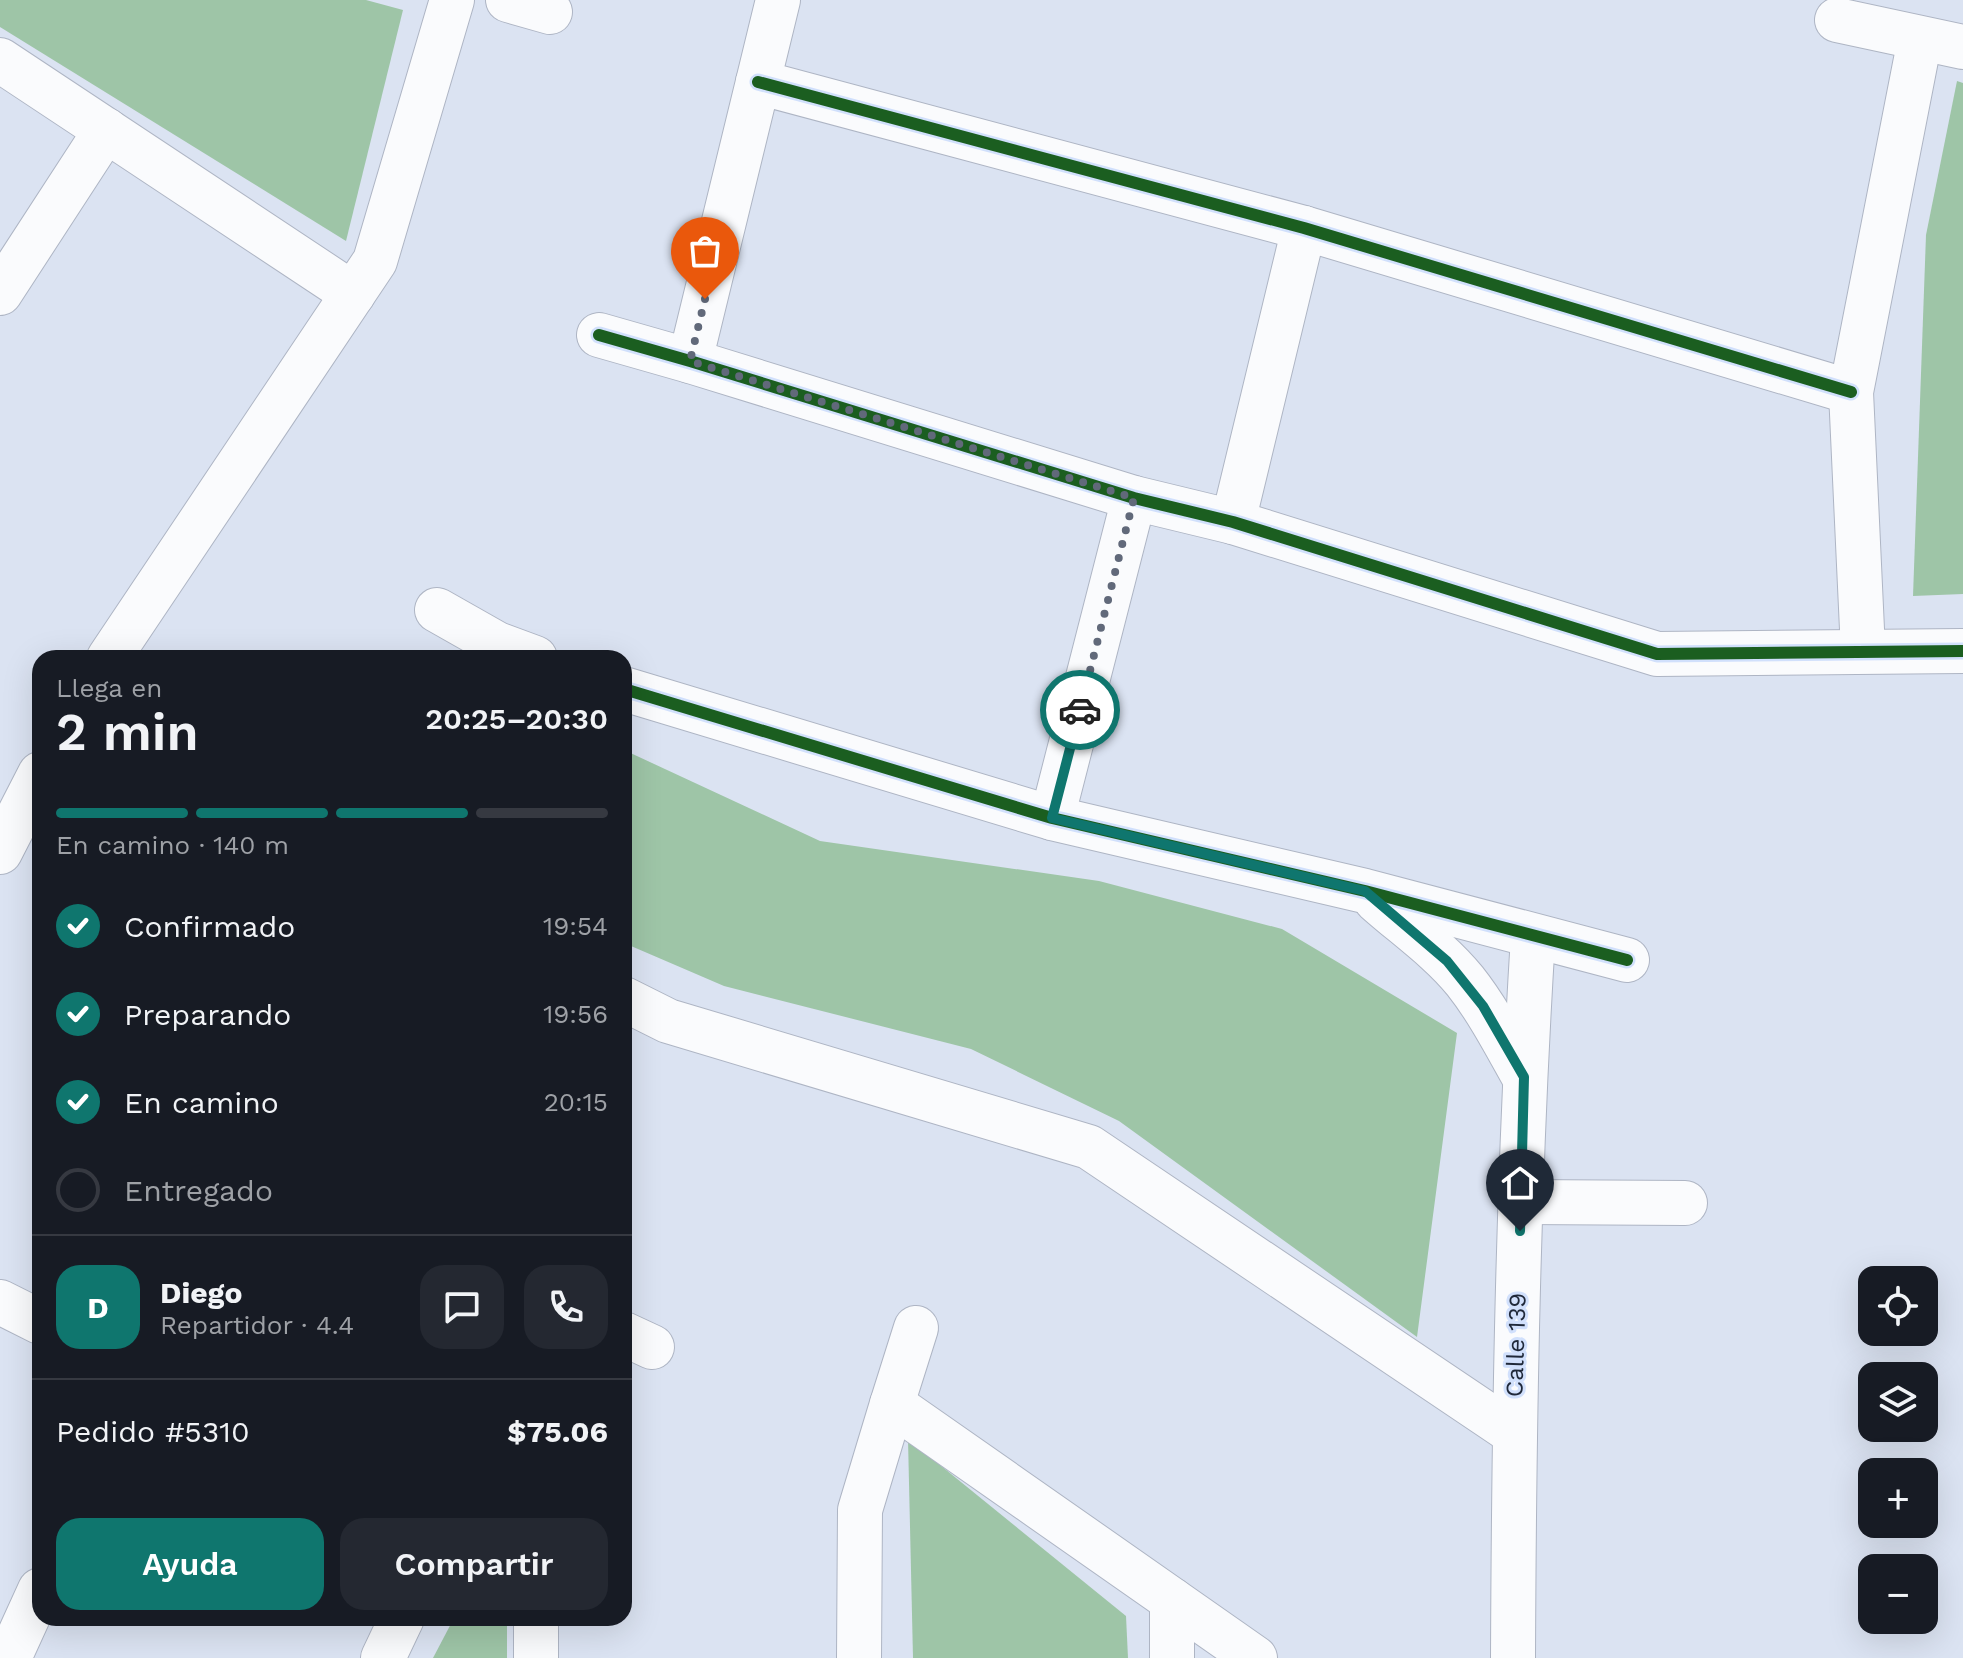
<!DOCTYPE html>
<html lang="es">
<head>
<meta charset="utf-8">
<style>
  :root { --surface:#171b24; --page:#242831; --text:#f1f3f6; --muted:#9ea1a6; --line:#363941; --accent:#0f766e }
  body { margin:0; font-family:"Work Sans",sans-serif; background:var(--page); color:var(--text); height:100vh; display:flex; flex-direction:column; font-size:30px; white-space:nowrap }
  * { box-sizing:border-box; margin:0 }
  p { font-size:26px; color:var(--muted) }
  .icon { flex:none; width:44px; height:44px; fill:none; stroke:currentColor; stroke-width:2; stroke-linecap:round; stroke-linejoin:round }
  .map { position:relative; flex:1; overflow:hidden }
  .drawer { position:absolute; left:32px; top:650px; width:600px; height:976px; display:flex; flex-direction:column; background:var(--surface); border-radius:24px; box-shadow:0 8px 32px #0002 }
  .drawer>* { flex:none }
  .buttons { position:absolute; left:1858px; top:1266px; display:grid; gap:16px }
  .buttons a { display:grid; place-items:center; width:80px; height:80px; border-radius:16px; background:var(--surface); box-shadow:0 8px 32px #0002; font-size:40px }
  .pin { position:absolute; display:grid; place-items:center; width:68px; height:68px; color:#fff; margin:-82px -34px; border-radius:50% 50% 50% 0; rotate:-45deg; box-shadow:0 0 8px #0007 }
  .pin .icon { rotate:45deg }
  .courier { position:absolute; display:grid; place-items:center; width:80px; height:80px; margin:-40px; border:6px solid #0f766e; border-radius:50%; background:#fff; color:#222; box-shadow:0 2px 10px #0007 }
  .headline em { font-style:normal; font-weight:600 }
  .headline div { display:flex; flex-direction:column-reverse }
  .headline { display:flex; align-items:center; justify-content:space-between; height:136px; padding:0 24px }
  h1 { font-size:52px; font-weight:600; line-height:60px }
  .bar { display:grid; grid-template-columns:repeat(4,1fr); gap:12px 8px; align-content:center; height:96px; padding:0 24px }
  .bar i { height:10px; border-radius:6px; background:var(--line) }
  .bar .on { background:var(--accent) }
  .bar p { grid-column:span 4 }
  .line { display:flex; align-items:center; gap:20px; padding:0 24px; border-top:2px solid var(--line) }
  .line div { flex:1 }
  .round { display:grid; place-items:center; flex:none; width:84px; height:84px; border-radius:24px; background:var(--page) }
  ol { padding:0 24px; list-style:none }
  li { display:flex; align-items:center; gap:24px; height:88px }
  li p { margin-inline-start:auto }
  li .icon { padding:8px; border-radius:50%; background:var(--accent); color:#fff; stroke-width:4 }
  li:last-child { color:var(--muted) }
  li i { width:44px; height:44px; border:4px solid var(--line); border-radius:50% }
  .cta { display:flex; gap:16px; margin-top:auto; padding:16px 24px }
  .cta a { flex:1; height:92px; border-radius:24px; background:var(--accent); color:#fff; font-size:32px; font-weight:600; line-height:92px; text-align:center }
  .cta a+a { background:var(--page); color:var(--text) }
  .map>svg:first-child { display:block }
  .forest { fill:#9ec5a7 }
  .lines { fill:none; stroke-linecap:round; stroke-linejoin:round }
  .minor-casing { stroke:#aeb5c4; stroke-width:46 }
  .minor { stroke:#fafbfd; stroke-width:44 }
  .cycleway-casing { stroke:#d1e0fc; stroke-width:17 }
  .cycleway { stroke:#1b5e20; stroke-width:12 }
  .done { stroke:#61697a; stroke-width:8; stroke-dasharray:0 14.4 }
  .route { stroke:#0f766e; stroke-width:10 }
  .labels { text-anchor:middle; stroke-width:6; stroke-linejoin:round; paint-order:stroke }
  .street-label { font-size:24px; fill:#1f2839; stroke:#d1e0fc }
</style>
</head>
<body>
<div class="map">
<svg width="1963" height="1658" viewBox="0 0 1963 1658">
  <rect width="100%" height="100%" fill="#dbe3f2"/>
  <g class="forest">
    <path d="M0 0H366L403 10 346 241 0 27Z"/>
    <path d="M1957 81 1963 83V594L1913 596 1926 235Z"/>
    <path d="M624 750 820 841 1099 881 1282 929 1457 1033 1417 1337 1119 1121 971 1049 724 986 624 943Z"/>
    <path d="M908 1439 1126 1616 1128 1658H913Z"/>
    <path d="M454 1618H507V1658H433Z"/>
  </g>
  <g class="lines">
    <defs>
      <g id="minor">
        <path d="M508 0 550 12"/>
        <path d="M1837 20 1963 47"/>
        <path d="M0 60 353 294"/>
        <path d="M758 82 1304 228 1851 392"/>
        <path d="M0 293 106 130"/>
        <path d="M599 335 690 361 1134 498 1233 522 1657 654 1963 651"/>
        <path d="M690 361 778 0"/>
        <path d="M1233 522 1304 228"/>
        <path d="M437 610 497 644 535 658"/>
        <path d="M1863 651 1851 392 1920 39"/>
        <path d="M109 658 375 261 452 0"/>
        <path d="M624 689 1052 818 1365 891 1627 960"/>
        <path d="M1052 818 1134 498"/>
        <path d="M0 852 40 774"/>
        <path d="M1376 900C1405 926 1440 950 1465 981 1488 1010 1506 1045 1524 1077"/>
        <path d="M624 999 668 1021 1089 1147 1514 1433"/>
        <path d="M1521 1202 1685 1203"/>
        <path d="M0 1302 40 1322"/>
        <path d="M624 1334 652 1347"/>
        <path d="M892 1404 916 1328"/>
        <path d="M536 1618V1658"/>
        <path d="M9 1658 40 1590"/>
        <path d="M383 1658 402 1618"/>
        <path d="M859 1658 860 1510 892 1404 1255 1658"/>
        <path d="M1172 1658V1600"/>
        <path d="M1513 1658C1514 1417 1518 1177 1533 937"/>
      </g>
    </defs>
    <use href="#minor" class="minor-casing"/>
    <use href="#minor" class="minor"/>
    <defs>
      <g id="cycleway">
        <path d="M758 82 1304 228 1851 392"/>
        <path d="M599 335 690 361 1134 498 1233 522 1657 654 1963 651"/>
        <path d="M624 689 1052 818 1365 891 1627 960"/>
      </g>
    </defs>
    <use href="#cycleway" class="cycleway-casing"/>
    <use href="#cycleway" class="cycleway"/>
  </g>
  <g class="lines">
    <path class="done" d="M705 299 690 361 1134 498 1080 710"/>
    <path class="route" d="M1080 710 1052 818 1365 891 1447 961 1483 1006 1524 1077 1520 1231"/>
  </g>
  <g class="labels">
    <g class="street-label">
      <text transform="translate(1516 1345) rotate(-88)" y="8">Calle 139</text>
    </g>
  </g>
</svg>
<div class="buttons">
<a><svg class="icon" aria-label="locate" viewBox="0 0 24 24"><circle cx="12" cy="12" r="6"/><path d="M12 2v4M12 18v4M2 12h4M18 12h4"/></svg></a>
<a><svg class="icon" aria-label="layers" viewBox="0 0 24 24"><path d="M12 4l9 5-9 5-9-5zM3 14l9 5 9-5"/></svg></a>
<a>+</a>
<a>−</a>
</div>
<div class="pin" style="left:705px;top:299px;background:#ea580c"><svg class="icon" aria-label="bag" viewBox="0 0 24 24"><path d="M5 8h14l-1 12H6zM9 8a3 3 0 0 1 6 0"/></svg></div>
<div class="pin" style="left:1520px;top:1231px;background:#1f2937"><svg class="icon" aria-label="home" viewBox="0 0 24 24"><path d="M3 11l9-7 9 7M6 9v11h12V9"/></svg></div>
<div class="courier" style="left:1080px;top:710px"><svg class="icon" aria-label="car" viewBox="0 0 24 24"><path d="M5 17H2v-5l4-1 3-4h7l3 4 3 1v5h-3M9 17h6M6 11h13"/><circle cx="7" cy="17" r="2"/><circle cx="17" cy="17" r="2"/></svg></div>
<section class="drawer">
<div class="headline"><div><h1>2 min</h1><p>Llega en</p></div><em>20:25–20:30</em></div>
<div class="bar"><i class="on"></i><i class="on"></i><i class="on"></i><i></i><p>En camino · 140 m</p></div>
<ol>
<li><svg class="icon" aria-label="check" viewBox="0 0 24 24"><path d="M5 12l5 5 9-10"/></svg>Confirmado<p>19:54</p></li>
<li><svg class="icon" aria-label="check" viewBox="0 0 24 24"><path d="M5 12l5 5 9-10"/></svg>Preparando<p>19:56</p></li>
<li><svg class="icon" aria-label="check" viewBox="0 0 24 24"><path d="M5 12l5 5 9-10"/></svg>En camino<p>20:15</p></li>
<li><i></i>Entregado</li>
</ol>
<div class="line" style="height:144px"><b class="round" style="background:var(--accent);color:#fff">D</b><div><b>Diego</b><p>Repartidor · 4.4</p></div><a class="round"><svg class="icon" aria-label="chat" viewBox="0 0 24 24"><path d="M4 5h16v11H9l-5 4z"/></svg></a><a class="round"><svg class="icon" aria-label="phone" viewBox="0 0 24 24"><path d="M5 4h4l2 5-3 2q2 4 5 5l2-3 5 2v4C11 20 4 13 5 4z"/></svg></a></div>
<div class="line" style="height:104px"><div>Pedido #5310</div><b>$75.06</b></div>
<div class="cta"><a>Ayuda</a><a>Compartir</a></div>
</section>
</div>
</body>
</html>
